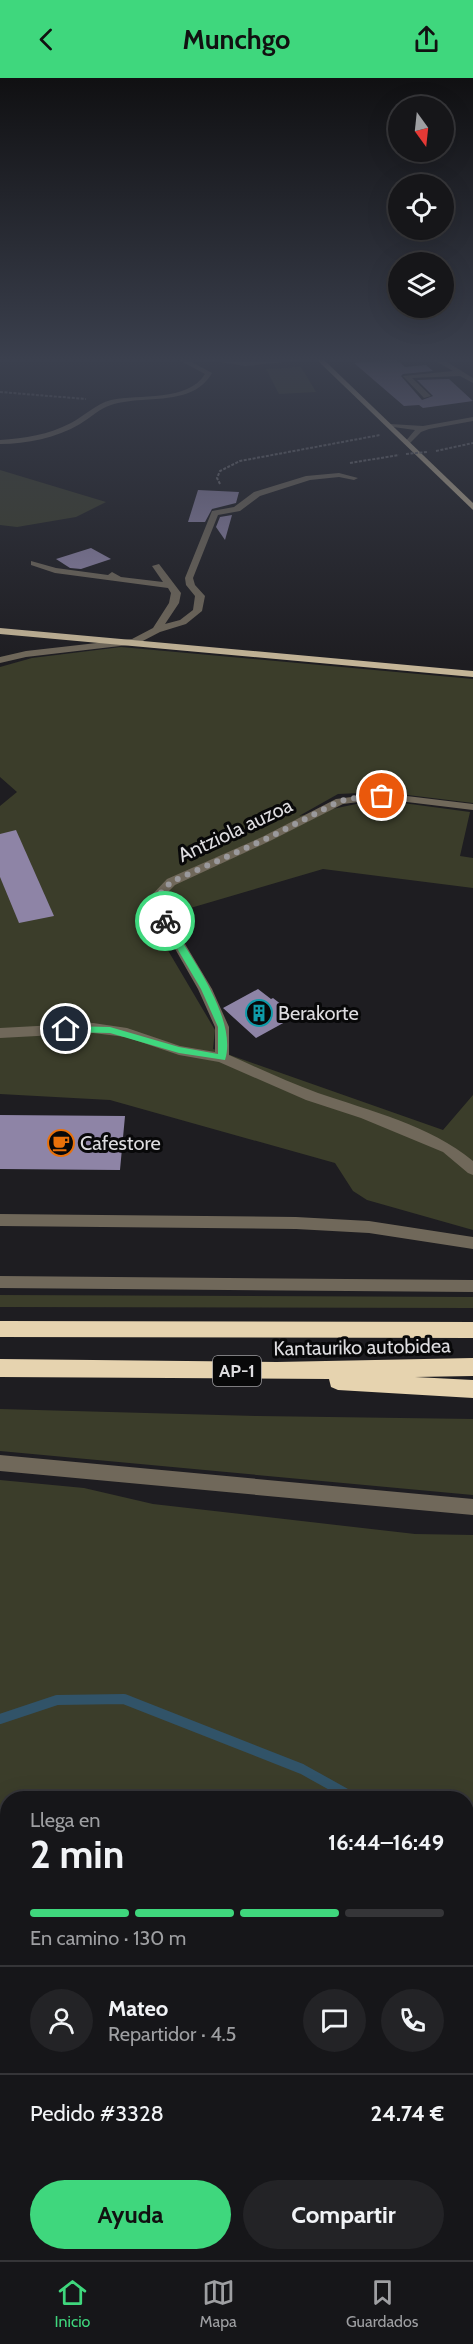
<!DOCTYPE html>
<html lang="es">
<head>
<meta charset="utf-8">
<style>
  :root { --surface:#161619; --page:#232326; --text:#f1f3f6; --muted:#9e9fa2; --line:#353538; --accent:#3fd77d }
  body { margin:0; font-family:Cabin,sans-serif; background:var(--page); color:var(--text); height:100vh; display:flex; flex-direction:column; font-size:22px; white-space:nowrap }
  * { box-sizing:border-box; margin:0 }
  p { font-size:20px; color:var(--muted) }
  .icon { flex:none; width:33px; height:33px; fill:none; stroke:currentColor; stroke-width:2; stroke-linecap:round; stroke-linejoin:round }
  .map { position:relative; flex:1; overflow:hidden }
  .details { position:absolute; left:0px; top:1713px; width:474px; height:470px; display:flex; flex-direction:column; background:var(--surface); border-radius:24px 24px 0 0; box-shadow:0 6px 24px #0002,0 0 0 2px var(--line) }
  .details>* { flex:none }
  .needle { width:39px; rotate:165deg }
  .controls { position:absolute; left:388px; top:18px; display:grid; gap:12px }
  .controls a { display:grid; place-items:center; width:66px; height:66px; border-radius:50%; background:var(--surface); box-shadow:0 6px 24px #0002,0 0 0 2px var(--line); font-size:30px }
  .pin { position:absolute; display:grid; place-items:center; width:51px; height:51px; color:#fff; margin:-26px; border:3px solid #fff; border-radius:50%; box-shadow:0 2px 6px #0007 }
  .courier { position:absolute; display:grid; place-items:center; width:60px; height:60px; margin:-30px; border:4px solid #3fd77d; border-radius:50%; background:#fff; color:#222; box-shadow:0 2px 8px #0007 }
  .overview em { font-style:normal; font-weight:700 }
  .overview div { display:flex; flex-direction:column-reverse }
  .overview { display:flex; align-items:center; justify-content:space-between; height:102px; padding:0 30px }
  h1 { font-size:39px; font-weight:700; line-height:45px }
  .bar { display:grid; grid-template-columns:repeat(4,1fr); gap:9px 6px; align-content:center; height:72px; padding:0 30px }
  .bar i { height:8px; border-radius:4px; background:var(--line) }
  .bar .selected { background:var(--accent) }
  .bar p { grid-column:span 4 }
  .line { display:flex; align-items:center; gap:15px; padding:0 30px; border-top:2px solid var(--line) }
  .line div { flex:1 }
  .round { display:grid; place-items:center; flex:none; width:63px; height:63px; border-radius:32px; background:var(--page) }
  .primary-button { display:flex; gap:12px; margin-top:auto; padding:12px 30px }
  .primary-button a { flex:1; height:69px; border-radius:36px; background:var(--accent); color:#111; font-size:24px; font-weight:700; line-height:69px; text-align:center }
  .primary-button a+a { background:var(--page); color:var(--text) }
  header { display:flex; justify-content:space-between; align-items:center; height:78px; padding:0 30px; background:var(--accent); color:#111; font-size:27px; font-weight:700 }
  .dock { display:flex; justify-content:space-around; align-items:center; height:84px; border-top:2px solid var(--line); background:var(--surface); font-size:16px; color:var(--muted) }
  .dock a { display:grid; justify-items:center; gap:3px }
  .dock .selected { color:var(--accent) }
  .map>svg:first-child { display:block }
  .green { fill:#3b3d2a; fill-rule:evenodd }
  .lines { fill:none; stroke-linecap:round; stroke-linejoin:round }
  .stream { stroke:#315368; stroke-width:10 }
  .building { fill:#8e84a6 }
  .path { stroke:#706f73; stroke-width:2; stroke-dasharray:3 1.5; stroke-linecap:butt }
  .minor { fill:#70685a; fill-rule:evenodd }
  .major { fill:#c4b597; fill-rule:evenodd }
  .highway { fill:#e6d3af; fill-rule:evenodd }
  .path-bridge { stroke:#706f73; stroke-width:2; stroke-dasharray:3 1.5; stroke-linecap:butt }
  .route { fill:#3fd77d }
  .done { stroke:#9a999c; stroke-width:6; stroke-dasharray:0 10.8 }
  .labels { text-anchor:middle; stroke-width:6; stroke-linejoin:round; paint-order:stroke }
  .shield { fill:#080809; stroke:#9d9c9f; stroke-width:1.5 }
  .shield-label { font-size:18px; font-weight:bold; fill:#dddcdf }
  .street-label { font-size:20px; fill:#dddcdf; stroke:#080809 }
  .poi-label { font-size:20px; fill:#dddcdf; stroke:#080809; text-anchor:start }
</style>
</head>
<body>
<header><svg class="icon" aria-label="back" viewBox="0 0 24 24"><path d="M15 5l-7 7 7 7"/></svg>Munchgo<svg class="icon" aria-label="share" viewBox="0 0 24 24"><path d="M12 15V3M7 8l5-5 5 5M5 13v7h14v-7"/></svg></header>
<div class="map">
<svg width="473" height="2182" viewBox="0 0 473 2182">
  <rect width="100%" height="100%" fill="#1e1d21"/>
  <g class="green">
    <path d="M301 289 316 314 279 316 266 291Z"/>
    <path d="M0 392 106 424 76 439 17 449 0 447Z"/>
    <path d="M121 569 473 601V725L383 714 338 716 299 738 361 725 388 723 470 734 460 778 473 780V810L323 791 153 841 163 864 215 952 213 971 443 1052 473 1017V1152L367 1122 353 1113 335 1085 110 1022 0 1016V728L17 714 0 699V589L32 580Z"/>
    <path d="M0 1217 473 1219V1230L0 1229Z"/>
    <path d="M0 1331 258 1338 473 1341V1417L0 1373Z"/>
    <path d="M0 1402 84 1410 153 1426 415 1456 473 1457V2182H0ZM8 1720H466V2175H8Z"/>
  </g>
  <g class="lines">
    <g class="stream">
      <path d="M0 1641 57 1622 124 1621 302 1691 354 1720"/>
      <path d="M466 1784 473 1788"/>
    </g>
  </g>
  <g class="building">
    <path d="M396 281 405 289 426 287 433 293 403 296 401 298 422 322 433 318 417 302 449 301 473 323 423 330 419 327 404 328 354 285Z"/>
    <path d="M198 412 239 414 236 425 212 431 205 444H188Z"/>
    <path d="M232 437 225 462 216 449 220 439Z"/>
    <path d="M91 470 111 481 81 491 70 490 56 481Z"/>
    <path d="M16 752 54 838 19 845 0 799V756Z"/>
    <path d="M258 911 271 921 273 920 296 938 256 960 223 930Z"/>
    <path d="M0 1037 125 1038 120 1092 0 1091Z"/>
  </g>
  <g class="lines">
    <g class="path">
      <path d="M0 314 86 321"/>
      <path d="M436 373 473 365"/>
      <path d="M350 385 399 377"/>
      <path d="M220 406 217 400 220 393 240 383 380 357"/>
    </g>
    <g class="minor">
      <path d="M177 281H186L212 295C192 330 144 316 111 327 100 330 90 340 80 346 56 360 27 366 0 366V362C25 360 48 357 71 345 84 338 96 326 111 322 139 316 188 324 205 296Z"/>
      <path d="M202 281 245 284 316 281 245 288Z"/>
      <path d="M432 281 447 284 473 300V305L460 298 412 300 431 318 424 320 403 298 453 293Z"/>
      <path d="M473 339V343L429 351 421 354 408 367 404 365 415 352 386 348 390 346 423 348Z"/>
      <path d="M339 395 358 400 354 402 339 399 310 402 260 418 240 433 218 437 193 500 195 507 205 518 202 533 186 546 160 554 137 566 26 579 0 585V579L26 573 132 561 153 550 169 525 171 515 168 510 55 495 31 487V483L56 490 108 497 112 494 121 499 163 504 152 488 159 486 181 515 179 525 165 546 180 542 193 532 195 518 186 507 185 500 212 433 234 429 254 414 306 398Z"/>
      <path d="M382 715 473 726V732L382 721 343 726 270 763 175 807 161 821 166 834 212 911 229 949V977C258 990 288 1004 318 1015 370 1033 430 1047 473 1083V1097L468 1095 443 1074 361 1040 306 1022 219 984 179 977 126 959 93 955 0 960V950L93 945 127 950 180 968 215 974V949L198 911 154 834 149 820 167 801 262 759 336 721Z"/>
      <path d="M0 1136 296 1139 369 1143 473 1159V1171L369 1155 296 1151 0 1148Z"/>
      <path d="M0 1198 473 1202V1214L0 1210Z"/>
      <path d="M0 1377 473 1421V1437L0 1393Z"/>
    </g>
    <g class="major">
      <path d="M316 281H323L473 425V432Z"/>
      <path d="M0 550 473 593V599L0 556Z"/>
    </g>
    <g class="highway">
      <path d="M0 1243 473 1244V1260L0 1259Z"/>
      <path d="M473 1280V1298L415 1299 473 1302V1320L338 1312 331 1309 329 1301 0 1299V1281L277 1284Z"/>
    </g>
    <path class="path-bridge" d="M406 376 427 374"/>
  </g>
  <linearGradient id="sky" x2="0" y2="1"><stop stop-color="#101012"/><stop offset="0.48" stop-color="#3b404e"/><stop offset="1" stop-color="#3b404e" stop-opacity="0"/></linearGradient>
  <rect width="473" height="587" fill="url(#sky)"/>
  <path class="route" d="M162 842 169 843C190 878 238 941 225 982L179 975 110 955 66 954 62 951 66 948 110 949 179 969 218 976V949L201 911 161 843Z"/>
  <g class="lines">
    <path class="done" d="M165 843 156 820 171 804 266 761 340 723 361 719 382 718"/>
  </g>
  <defs>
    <symbol id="building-ring" viewBox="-11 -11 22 22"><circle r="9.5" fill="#080809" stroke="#0f9aa8" stroke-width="1.5"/><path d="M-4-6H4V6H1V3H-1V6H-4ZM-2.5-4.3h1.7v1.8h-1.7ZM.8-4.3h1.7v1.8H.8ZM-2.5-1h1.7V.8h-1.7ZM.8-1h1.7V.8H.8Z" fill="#0f9aa8"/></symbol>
    <symbol id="cafe-ring" viewBox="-11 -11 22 22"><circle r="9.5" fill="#080809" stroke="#e8710a" stroke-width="1.5"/><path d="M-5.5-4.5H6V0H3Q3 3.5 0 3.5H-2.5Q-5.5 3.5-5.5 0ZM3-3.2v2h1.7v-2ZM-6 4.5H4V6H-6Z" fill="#e8710a"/></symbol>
  </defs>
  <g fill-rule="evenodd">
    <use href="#building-ring" x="244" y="920" width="30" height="30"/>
    <use href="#cafe-ring" x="46" y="1050" width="30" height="30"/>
  </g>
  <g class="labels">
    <rect class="shield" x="213" y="1278" width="48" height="30" rx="4.5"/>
    <g class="shield-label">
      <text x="237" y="1299">AP-1</text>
    </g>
    <g class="street-label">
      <text transform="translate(235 752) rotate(-25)" y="7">Antziola auzoa</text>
      <text transform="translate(362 1269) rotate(-1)" y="7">Kantauriko autobidea</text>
    </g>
    <g class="poi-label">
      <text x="278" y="942">Berakorte</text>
      <text x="80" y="1072">Cafestore</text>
    </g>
  </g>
</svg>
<div class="controls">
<a><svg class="needle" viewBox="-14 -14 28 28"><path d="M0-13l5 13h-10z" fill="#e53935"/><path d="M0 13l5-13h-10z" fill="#9e9fa2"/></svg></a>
<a><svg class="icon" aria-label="locate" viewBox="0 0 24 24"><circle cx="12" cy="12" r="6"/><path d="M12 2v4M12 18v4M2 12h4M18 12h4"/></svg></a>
<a><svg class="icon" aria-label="layers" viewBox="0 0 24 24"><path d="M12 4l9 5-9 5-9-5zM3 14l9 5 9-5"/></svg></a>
</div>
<div class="pin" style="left:382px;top:718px;background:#ea580c"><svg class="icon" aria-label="bag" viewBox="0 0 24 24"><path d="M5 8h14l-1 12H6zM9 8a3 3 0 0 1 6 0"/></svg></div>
<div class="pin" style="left:66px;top:951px;background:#1f2937"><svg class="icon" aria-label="home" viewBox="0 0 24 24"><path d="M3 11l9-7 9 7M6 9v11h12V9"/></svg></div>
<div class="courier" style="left:165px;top:843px"><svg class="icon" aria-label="bike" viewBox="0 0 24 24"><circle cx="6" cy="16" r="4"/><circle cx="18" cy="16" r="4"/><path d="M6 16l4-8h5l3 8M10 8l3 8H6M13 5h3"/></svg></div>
<section class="details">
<div class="overview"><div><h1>2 min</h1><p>Llega en</p></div><em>16:44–16:49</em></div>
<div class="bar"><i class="selected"></i><i class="selected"></i><i class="selected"></i><i></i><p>En camino · 130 m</p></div>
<div class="line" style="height:108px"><a class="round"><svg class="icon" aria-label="person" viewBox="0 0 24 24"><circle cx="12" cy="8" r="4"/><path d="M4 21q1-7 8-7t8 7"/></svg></a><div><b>Mateo</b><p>Repartidor · 4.5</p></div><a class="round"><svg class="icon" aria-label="chat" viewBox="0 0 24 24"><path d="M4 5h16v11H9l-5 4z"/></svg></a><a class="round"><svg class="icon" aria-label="phone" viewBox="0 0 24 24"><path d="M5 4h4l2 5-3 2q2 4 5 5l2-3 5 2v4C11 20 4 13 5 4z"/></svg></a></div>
<div class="line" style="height:78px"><div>Pedido #3328</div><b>24.74 €</b></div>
<div class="primary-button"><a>Ayuda</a><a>Compartir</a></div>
</section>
</div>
<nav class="dock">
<a class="selected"><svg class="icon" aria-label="home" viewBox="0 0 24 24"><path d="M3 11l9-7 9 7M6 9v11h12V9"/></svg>Inicio</a>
<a><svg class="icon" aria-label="map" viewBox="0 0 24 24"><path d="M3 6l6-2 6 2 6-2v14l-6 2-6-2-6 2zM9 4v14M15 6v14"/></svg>Mapa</a>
<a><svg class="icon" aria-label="saved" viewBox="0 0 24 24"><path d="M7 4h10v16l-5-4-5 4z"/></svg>Guardados</a>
</nav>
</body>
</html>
